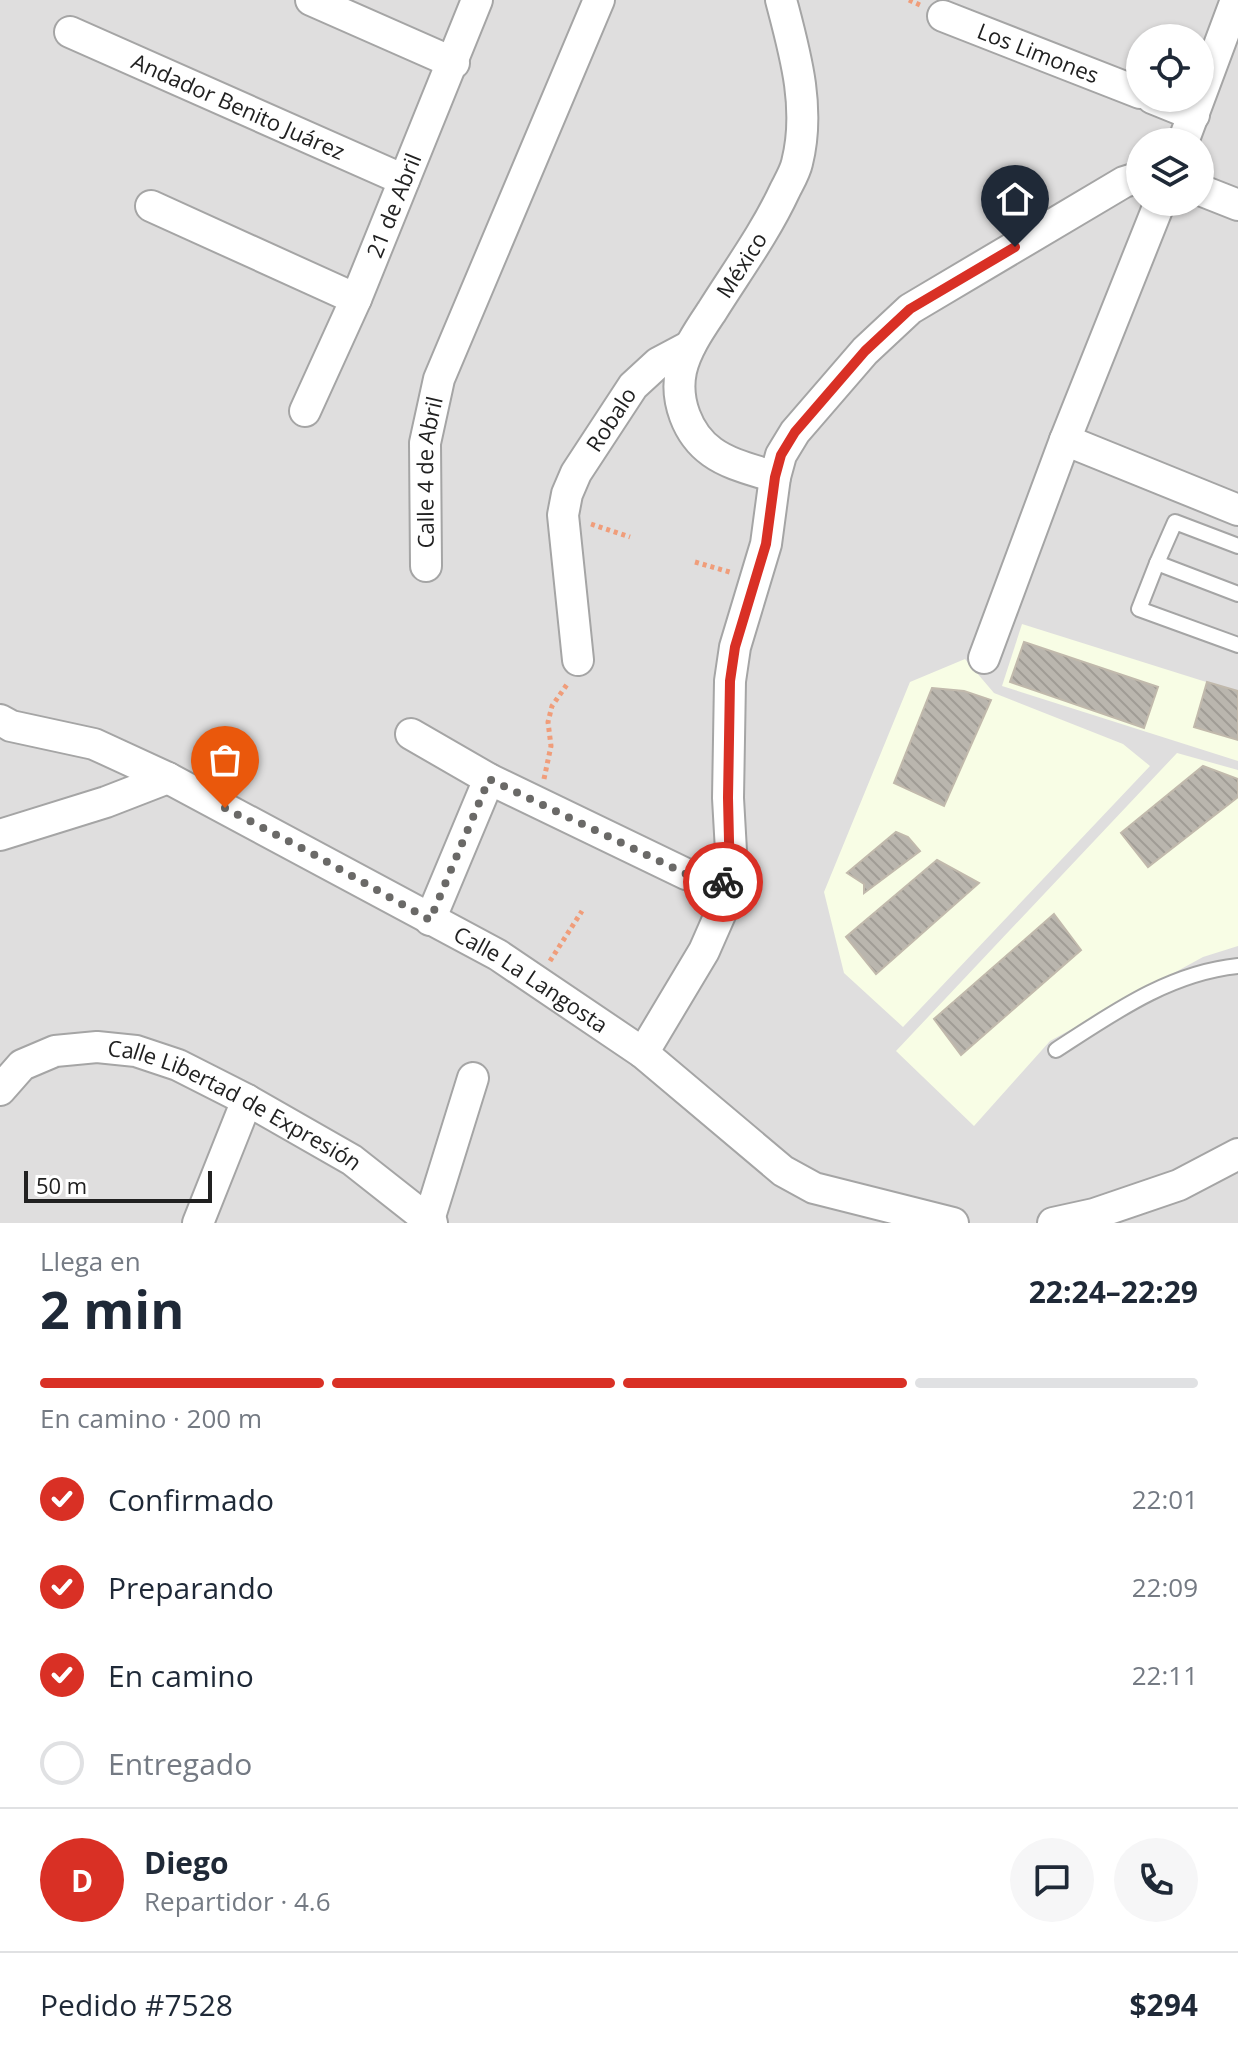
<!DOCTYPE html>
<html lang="es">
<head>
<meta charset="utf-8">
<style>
  :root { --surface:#fff; --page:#f6f6f7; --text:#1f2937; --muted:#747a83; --line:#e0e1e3; --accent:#d93025 }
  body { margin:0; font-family:"Open Sans",sans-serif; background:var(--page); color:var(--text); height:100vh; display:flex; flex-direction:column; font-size:30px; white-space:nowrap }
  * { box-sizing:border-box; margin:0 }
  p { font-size:26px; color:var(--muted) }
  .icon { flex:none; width:44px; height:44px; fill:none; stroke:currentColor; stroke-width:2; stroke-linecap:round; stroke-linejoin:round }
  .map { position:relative; height:1223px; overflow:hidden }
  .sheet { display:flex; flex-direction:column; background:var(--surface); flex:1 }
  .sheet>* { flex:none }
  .buttons { position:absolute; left:1126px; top:24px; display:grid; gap:16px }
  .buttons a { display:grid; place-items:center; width:88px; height:88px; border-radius:50%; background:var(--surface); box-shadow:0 2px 6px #0004; font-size:40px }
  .scale { position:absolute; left:24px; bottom:20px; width:188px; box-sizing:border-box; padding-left:8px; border:4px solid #212121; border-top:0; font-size:22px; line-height:28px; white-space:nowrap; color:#212121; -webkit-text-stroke:6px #fff; paint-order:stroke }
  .pin { position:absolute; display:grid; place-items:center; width:68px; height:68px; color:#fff; margin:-82px -34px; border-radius:50% 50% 50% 0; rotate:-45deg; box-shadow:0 0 8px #0007 }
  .pin .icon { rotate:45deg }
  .courier { position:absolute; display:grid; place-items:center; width:80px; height:80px; margin:-40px; border:6px solid #d93025; border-radius:50%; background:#fff; color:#222; box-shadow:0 2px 10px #0007 }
  .overview em { font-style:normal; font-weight:700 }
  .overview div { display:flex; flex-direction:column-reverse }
  .overview { display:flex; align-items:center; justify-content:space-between; height:136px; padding:0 40px }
  h1 { font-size:52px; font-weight:700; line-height:60px }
  .bar { display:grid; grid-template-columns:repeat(4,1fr); gap:12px 8px; align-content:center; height:96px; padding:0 40px }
  .bar i { height:10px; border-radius:6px; background:var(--line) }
  .bar .selected { background:var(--accent) }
  .bar p { grid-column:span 4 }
  .line { display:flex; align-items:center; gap:20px; padding:0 40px; border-top:2px solid var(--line) }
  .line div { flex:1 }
  .round { display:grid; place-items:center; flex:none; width:84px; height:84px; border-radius:42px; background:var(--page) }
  ol { padding:0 40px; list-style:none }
  li { display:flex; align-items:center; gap:24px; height:88px }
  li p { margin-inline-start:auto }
  li .icon { padding:8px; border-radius:50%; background:var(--accent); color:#fff; stroke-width:4 }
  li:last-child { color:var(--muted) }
  li i { width:44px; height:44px; border:4px solid var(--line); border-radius:50% }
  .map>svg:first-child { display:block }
  .residential { fill:#dfdede; fill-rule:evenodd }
  .education { fill:#f8fde5 }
  .building { fill:url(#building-back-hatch); stroke:#c1b9ac; stroke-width:2 }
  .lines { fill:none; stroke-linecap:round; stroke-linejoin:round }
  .lane-casing { stroke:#a5a5a5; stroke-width:18 }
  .street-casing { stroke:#a5a5a5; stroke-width:34 }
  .path { stroke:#f09d7a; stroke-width:5; stroke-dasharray:4 4; stroke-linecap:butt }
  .lane { stroke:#fff; stroke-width:14 }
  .street { stroke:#fff; stroke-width:30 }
  .done { stroke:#6a6967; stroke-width:8; stroke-dasharray:0 14.4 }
  .route { stroke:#d93025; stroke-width:10 }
  .labels { text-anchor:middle; stroke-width:7; stroke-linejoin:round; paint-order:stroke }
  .street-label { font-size:22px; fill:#212121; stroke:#fff }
</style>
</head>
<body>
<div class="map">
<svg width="1238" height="1223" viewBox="0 0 1238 1223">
  <defs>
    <pattern id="building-back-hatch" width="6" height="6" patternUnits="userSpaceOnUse" patternTransform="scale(2)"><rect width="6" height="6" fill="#bab6ae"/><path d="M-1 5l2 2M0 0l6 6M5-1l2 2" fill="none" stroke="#a09c95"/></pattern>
  </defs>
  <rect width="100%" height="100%" fill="#f1f0e9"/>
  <path class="residential" d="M0 0H1238V1223H0ZM1140 38H1200V98H1140ZM1140 142H1200V202H1140Z"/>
  <g class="education">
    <path d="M1022 624 1238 692V761L1002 686Z"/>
    <path d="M965 659 994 693 1123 744 1150 766 903 1027 844 973 824 892 910 682Z"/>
    <path d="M1177 753 1238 770V946L1203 957 1050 1041 974 1126 896 1051Z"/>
  </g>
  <g class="building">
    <path d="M1024 642 1158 687 1144 728 1010 682Z"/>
    <path d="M1207 682 1238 691V740L1194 727Z"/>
    <path d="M932 688 964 691 991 700 944 806 894 783Z"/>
    <path d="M1203 766 1238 779V797L1148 867 1121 833Z"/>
    <path d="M896 832 908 837 920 851 864 893V884L847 873Z"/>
    <path d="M937 860 979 883 876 974 846 937Z"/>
    <path d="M1054 914 1081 950 961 1055 934 1019Z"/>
  </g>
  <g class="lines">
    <defs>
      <g id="lane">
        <path d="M1157 563 1175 522 1238 546"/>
        <path d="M1238 594 1157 563 1139 609 1238 645"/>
        <path d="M1056 1050C1113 1013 1169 973 1238 966"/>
      </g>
      <g id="street">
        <path d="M311 0 454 63"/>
        <path id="s1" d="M943 16 1140 93"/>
        <path id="s2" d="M70 32 404 180"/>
        <path d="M1152 98 1194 115"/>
        <path d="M1183 142 1236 0"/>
        <path d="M1200 190 1238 205"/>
        <path d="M151 206 356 299"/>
        <path id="s3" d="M305 411 356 299 477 0"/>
        <path d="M1065 440 1238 510"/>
        <path id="s4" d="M775 477C754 470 730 465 712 452 687 434 675 400 681 371 686 349 700 329 712 311 737 271 765 233 785 190 789 182 795 172 797 163 811 108 795 53 781 0"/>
        <path id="s5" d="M426 566 425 443 439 379 599 0"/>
        <path d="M984 658 1065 440 1160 202"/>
        <path id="s6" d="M578 660 563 515 567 494 576 473 633 386 658 363 690 346"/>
        <path id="s7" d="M0 720 11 726 94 744 168 778 498 955 643 1053 783 1171 814 1188 953 1223"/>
        <path d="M411 734 489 779 686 874 730 883"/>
        <path d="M0 835 106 802 168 778"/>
        <path d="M430 920 489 779"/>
        <path d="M643 1053 704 951 726 901 730 883 731 851 728 798 730 681 735 647 766 544 775 477 781 455 795 432 865 351 910 309 1124 182 1140 177"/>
        <path id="s8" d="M0 1090 22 1065 55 1051 97 1047 136 1051 178 1065 247 1100 352 1160 432 1223"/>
        <path d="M198 1223 247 1100"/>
        <path d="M428 1223 473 1078"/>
        <path d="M1053 1223 1094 1214 1179 1185 1238 1154"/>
      </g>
    </defs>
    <use href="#lane" class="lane-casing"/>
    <use href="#street" class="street-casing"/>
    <g class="path">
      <path d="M909 0 922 6"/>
      <path d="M591 524 630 537"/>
      <path d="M695 562 733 573"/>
      <path d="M544 779 551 746 548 722 552 706 568 683"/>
      <path d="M550 961 582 911"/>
    </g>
    <use href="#lane" class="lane"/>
    <use href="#street" class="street"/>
  </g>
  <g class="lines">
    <path class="done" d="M225 808 313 854 430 920 489 779 686 874 723 882"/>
    <path class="route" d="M723 882 730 883 728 798 730 681 735 647 766 544 775 477 781 455 795 432 865 351 910 309 1015 247"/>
  </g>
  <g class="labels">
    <g class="street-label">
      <text dy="8" stroke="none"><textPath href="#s1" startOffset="102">Los Limones</textPath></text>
      <text dy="8" stroke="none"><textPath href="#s2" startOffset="184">Andador Benito Juárez</textPath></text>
      <text dy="8" stroke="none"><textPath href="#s3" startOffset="224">21 de Abril</textPath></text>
      <text dy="8" stroke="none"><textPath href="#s4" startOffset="282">México</textPath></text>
      <text dy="8" stroke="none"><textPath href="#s6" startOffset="254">Robalo</textPath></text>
      <text dy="8" stroke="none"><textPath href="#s5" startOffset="94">Calle 4 de Abril</textPath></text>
      <text dy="8" stroke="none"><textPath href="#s7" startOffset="594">Calle La Langosta</textPath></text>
      <text dy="8" stroke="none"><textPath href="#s8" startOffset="262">Calle Libertad de Expresión</textPath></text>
    </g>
  </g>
</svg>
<div class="buttons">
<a><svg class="icon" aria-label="locate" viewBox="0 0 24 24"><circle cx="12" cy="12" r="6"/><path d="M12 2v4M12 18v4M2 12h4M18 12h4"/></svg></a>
<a><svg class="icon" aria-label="layers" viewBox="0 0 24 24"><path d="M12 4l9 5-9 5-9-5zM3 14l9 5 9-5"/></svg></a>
</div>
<div class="scale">50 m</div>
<div class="pin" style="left:225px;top:808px;background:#ea580c"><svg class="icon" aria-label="bag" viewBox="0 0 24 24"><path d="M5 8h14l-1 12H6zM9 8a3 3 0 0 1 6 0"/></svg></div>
<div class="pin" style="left:1015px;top:247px;background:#1f2937"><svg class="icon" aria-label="home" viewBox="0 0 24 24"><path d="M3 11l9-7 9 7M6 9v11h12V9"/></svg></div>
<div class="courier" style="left:723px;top:882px"><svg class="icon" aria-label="bike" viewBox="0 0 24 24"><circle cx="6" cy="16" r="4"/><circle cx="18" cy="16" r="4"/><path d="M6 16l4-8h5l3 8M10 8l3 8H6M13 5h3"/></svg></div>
</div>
<section class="sheet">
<div class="overview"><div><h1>2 min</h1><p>Llega en</p></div><em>22:24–22:29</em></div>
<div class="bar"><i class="selected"></i><i class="selected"></i><i class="selected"></i><i></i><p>En camino · 200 m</p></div>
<ol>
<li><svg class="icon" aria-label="check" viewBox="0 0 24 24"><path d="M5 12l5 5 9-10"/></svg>Confirmado<p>22:01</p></li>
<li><svg class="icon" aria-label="check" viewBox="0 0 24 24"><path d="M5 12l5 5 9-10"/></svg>Preparando<p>22:09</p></li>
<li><svg class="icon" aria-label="check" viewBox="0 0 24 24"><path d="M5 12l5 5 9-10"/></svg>En camino<p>22:11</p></li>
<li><i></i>Entregado</li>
</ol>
<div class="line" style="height:144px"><b class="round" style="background:var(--accent);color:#fff">D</b><div><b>Diego</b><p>Repartidor · 4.6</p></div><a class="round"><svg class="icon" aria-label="chat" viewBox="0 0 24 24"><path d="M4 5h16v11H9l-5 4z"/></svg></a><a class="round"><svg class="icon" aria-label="phone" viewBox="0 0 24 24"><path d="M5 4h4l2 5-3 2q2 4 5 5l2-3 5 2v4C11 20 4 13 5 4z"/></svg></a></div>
<div class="line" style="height:104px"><div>Pedido #7528</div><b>$294</b></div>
</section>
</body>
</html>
